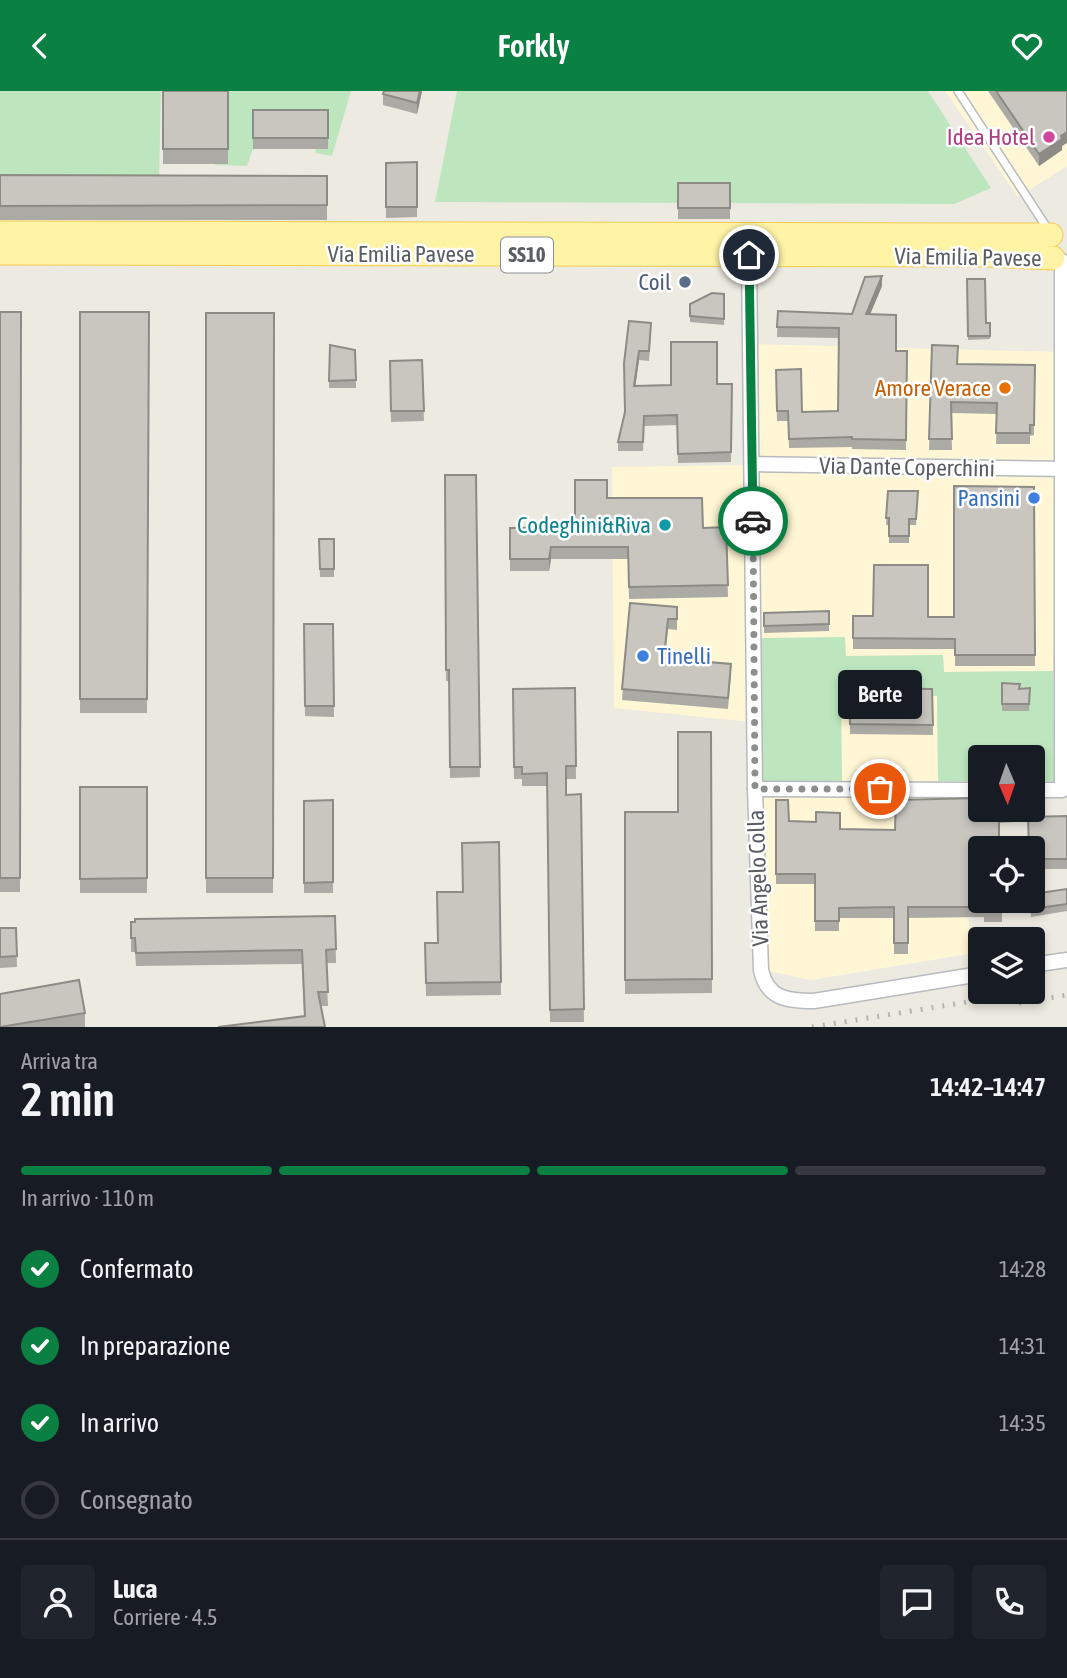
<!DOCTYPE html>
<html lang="it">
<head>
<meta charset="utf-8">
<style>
  :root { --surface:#171b24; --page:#20242c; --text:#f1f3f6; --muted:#9ea1a6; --line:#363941; --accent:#0b8043 }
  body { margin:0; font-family:"Asap Condensed",sans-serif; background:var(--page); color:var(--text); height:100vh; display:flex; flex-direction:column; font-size:26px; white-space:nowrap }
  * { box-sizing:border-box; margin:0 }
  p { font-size:23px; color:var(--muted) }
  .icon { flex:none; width:38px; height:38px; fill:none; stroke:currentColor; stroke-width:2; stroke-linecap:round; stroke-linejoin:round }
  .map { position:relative; height:936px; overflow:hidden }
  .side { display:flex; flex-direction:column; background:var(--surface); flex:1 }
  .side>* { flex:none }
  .needle { width:46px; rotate:178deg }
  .fabs { position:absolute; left:968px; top:654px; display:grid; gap:14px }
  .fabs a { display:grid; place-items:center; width:77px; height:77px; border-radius:7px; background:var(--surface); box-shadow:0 4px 10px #0003; font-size:35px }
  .pin { position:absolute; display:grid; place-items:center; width:60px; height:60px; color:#fff; margin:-30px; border:4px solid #fff; border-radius:50%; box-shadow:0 2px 7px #0007 }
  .courier { position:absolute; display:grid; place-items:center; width:70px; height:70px; margin:-35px; border:5px solid #0b8043; border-radius:50%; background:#fff; color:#222; box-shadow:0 2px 9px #0007 }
  .bubble { position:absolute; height:49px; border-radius:7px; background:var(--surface); box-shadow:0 4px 10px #0003; font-size:23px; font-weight:600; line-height:49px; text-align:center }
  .overview em { font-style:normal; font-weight:600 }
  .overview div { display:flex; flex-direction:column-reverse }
  .overview { display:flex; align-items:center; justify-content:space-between; height:119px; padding:0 21px }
  h1 { font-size:46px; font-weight:600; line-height:52px }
  .bar { display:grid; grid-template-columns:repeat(4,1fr); gap:10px 7px; align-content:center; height:84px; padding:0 21px }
  .bar i { height:9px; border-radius:5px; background:var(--line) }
  .bar .active { background:var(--accent) }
  .bar p { grid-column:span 4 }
  .line { display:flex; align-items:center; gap:18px; padding:0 21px; border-top:2px solid var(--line) }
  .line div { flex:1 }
  .round { display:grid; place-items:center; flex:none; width:74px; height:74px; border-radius:7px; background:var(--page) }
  ol { padding:0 21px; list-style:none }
  li { display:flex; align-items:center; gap:21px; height:77px }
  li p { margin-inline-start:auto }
  li .icon { padding:7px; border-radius:50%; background:var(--accent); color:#fff; stroke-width:4 }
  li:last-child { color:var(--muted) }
  li i { width:38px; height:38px; border:4px solid var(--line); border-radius:50% }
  header { display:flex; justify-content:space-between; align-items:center; height:91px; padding:0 21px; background:var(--accent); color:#fff; font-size:32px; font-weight:600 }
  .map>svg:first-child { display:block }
  .commercial { fill:#fff6d5 }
  .green { fill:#bde6be }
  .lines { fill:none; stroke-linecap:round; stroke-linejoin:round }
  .service-casing { stroke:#b7babf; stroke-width:10 }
  .minor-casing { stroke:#b7babf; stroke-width:17 }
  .primary-casing { stroke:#f5cb53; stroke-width:25 }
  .service { stroke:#fff; stroke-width:7 }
  .minor { stroke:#fff; stroke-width:14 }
  .primary { stroke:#fff3a5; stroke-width:23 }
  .rail { stroke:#b3b4b4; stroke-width:5; stroke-dasharray:2 9; stroke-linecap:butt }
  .wall { fill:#acaaa4 }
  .shaded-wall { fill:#8c8b86 }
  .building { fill:#c8c6bf; stroke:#8c8b86; stroke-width:2 }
  .done { stroke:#8d8f8f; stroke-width:7; stroke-dasharray:0 12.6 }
  .route { stroke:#0b8043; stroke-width:9 }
  .hotel-dot { fill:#d1479c; stroke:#fff; stroke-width:2.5 }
  .service-dot { fill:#5c6f8a; stroke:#fff; stroke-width:2.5 }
  .food-dot { fill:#e8710a; stroke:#fff; stroke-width:2.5 }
  .shop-dot { fill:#3f7fe0; stroke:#fff; stroke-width:2.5 }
  .culture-dot { fill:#0f9aa8; stroke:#fff; stroke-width:2.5 }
  .labels { text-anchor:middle; stroke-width:5; stroke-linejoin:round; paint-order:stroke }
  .shield { fill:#fff; stroke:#8c8e92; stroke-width:2 }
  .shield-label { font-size:21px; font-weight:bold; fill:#5a5e63 }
  .hotel-label { font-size:23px; fill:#b23c85; stroke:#fff; text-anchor:end }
  .street-label { font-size:23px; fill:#5a5e63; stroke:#fff }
  .service-label { font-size:23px; fill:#4e5e75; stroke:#fff; text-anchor:end }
  .food-label { font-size:23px; fill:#c56008; stroke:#fff; text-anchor:end }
  .shop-label { font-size:23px; fill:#366cbe; stroke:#fff; text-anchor:end }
  .culture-label { font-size:23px; fill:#0d838f; stroke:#fff; text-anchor:end }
</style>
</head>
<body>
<header><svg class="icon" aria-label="back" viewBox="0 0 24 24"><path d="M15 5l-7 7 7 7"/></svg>Forkly<svg class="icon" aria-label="heart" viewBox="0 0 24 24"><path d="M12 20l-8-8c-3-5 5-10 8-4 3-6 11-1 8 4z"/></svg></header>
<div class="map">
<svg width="1067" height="936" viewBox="0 0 1067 936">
  <rect width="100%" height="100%" fill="#edebe1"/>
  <g class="commercial">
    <path d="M945 0H1067V75L1018 106Z"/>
    <path d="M753 253 1061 261 1053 580 944 581 943 564 845 565 844 546 760 632 614 617 612 376 754 374Z"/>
    <path d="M938 605V690H968L969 863 811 889 768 880 761 691 842 690 841 606Z"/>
  </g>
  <g class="green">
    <path d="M0 0H161L159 90H0Z"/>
    <path d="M212 0H351L332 65 315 62 321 37 258 43 247 75 215 74Z"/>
    <path d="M457 0H928L991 97 954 113 435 111Z"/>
    <path d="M845 546 846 565 943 564 944 581 1053 580 1054 690H1033L1032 667H980V690H938L937 605 841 606 842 690 761 691 760 547Z"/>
  </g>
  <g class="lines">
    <defs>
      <path id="service" d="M958 0 1049 140"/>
      <g id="minor">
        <path d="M749 165 755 698 761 879C767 908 788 910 814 910L980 883"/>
        <path d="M753 373 1067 378"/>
        <path d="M755 698 980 699"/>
        <path d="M1032 699H1062V170"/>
        <path d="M1032 874 1067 869"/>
      </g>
      <g id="primary">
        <path d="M0 142 1051 144"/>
        <path d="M0 162 985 164 1053 167"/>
      </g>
    </defs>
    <use href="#service" class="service-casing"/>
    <use href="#minor" class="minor-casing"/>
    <use href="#primary" class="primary-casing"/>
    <use href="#service" class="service"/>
    <use href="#minor" class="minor"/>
    <use href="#primary" class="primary"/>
    <g class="rail">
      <path d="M1019 912 1067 904"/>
      <path d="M812 936 1029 901"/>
    </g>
  </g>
  <g class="wall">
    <rect x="163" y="0" width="65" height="73"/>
    <path d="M422 0 417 23 383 14V3Z"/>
    <path d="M988 0H1067L1062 59 1039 75Z"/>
    <rect x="253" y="19" width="75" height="39"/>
    <path d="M417 71V126L386 127V72Z"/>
    <path d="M0 84 327 85V129H0Z"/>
    <path d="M678 92 730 117V128H678Z"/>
    <path d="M967 188 986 232H990V248L968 249Z"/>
    <path d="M882 195 870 223 896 260H907L906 359 852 358V356L789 357 788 330H777L776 279 802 321 838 320 839 247 777 246 778 220 852 223Z"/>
    <path d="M724 203V234L690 231V213Z"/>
    <path d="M0 221H21L20 801H0Z"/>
    <path d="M80 221H149L147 622H80Z"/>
    <path d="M206 222H274L273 802H206Z"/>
    <path d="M651 242 649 270 639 269 635 295 732 293 731 371 678 372 677 334 644 335 643 360H618V351L625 322 624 272Z"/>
    <path d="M330 254 355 259 356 297H329Z"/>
    <path d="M932 254 958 273 1035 274 1034 344 1030 345V353H996L997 323 951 322 952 359H929Z"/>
    <path d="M422 269 424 330 391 331 390 270Z"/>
    <path d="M445 384H476L480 686 450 687 449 590H446Z"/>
    <path d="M1034 396 1035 575H955V558H853V525L954 526Z"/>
    <path d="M888 400H918L916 434H909V452H889V434H886Z"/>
    <path d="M607 407 703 437 726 436 728 506 629 508 628 468H551L549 480H510V437L575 436Z"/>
    <path d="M319 448H334V486H320Z"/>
    <path d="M630 512 677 516V539L668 538 665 567 731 584 728 618 622 609Z"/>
    <path d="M829 520V540L764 542V522Z"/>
    <path d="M304 533H333L334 626 305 625Z"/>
    <path d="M1002 592 1019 598 1030 597 1029 620H1002Z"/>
    <path d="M575 597 576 688H566V704L581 703 584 931H550L547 695H522V688H514L513 598Z"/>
    <path d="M849 597 932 598 933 644 850 643Z"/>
    <path d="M711 641 712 902 625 903V721H678Z"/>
    <rect x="80" y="696" width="67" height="106"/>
    <path d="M333 709V802H304V710Z"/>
    <path d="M776 709 789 730 840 738 895 739 1014 719V731L999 732 980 810H1002V831H984V826L908 827V863H894V827H839V840H815V793H776Z"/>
    <path d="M1067 725V778H1032V758Z"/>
    <path d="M499 751 501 904 426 905 425 852H438L463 801Z"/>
    <path d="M1067 798V820L1031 826 1030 810Z"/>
    <path d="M335 825 336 872H326L328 915H321L304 925 302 873 136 875 135 861H131V831Z"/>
    <path d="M0 837H16L17 876 0 877Z"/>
    <path d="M85 922V936H0Z"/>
  </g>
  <g class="shaded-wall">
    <path d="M420 0H422L417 23V12Z"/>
    <path d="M1067 41V52L1062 55V59L1039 75V63L1061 45Z"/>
    <path d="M882 185V195L866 233V223Z"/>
    <path d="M639 260V269L634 305V295Z"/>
    <path d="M551 456V468L549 480V468Z"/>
  </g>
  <g class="building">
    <rect x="163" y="0" width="65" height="58"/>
    <path d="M384 0H420L417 12 383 3Z"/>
    <path d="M996 0H1067V41L1061 45 1062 48 1039 63Z"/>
    <rect x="253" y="19" width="75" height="28"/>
    <path d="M417 71V116H386V72Z"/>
    <path d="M0 84 327 85V114L0 115Z"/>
    <rect x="678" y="92" width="52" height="25"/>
    <path d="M882 185 866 223 896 224V260H907L906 349 852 348V346L789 348 788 320H777L776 279 801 278 802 321 838 320 839 237 777 236 778 220 852 223 865 186Z"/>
    <path d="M967 188H985L986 232H990V245H968Z"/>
    <path d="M712 202 724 203V228L690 225V213Z"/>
    <path d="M0 221H21L20 787H0Z"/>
    <path d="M80 221H149L147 608H80Z"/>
    <path d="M206 222H274L273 787H206Z"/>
    <path d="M629 230 651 232 649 260H639L634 295 671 294V251H717V293H732L731 361 678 363 677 324 644 325 643 351H618L625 321 624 272Z"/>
    <path d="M330 254 355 259 356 289 329 290Z"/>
    <path d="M932 254 958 255 957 273 1035 274 1034 334H1030V342H996L997 312 951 311 952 348H929Z"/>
    <path d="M422 269 424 320H391L390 270Z"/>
    <path d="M445 384H476L480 676H450L449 579H446Z"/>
    <path d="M575 389H607V407H702L703 437 726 436 728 494 629 496 628 456H551L549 468H510V437L575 436Z"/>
    <path d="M954 395 1034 396 1035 564H955V548L853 547V525H873L874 474H928V526H954Z"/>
    <path d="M888 400H918L916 428H909V445H889V427H886Z"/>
    <path d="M319 448H334V478H320Z"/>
    <path d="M630 512 677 516V528H668L664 567 731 573 728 607 622 598Z"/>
    <path d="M829 520V533L764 535V522Z"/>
    <path d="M304 533H333L334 615H305Z"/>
    <path d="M1002 592 1020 593 1019 598 1030 597 1029 613H1002Z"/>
    <path d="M575 597 576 675H566V704L581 703 584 918 550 919 547 682 522 683V676H514L513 598Z"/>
    <path d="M849 597 932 598 933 634 850 633Z"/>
    <path d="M678 641H711L712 888 625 889V721H678Z"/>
    <path d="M80 696H147V787L80 788Z"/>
    <path d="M980 707V719H1014V721L999 722V758H980V810H1002V821L984 820V816H908V852H894V816L839 817V830H815V783H776V709H788L789 730 816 731V721L840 722V738L895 739 896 709Z"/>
    <path d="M333 709V791L304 792V710Z"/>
    <path d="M1067 725V768H1032V758H1029L1028 726Z"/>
    <path d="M499 751 501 891 426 892 425 852H438L437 801H463L462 752Z"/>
    <path d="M1067 798V813L1031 818V810H1032V803Z"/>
    <path d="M335 825 336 858 326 859 328 901H318L325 936H218L305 925 302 859 136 862 135 847H131V831H135V828Z"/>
    <path d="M0 837H16L17 865 0 866Z"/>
    <path d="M79 889 85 922 0 936V903Z"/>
  </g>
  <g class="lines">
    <path class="done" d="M753 430 755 698H880"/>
    <path class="route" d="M749 164 753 430"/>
  </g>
  <circle class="hotel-dot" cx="1049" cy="46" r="7"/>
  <circle class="service-dot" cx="685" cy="191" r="7"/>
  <circle class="food-dot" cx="1005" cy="297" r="7"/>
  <g class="shop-dot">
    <circle cx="1034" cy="407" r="7"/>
    <circle cx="643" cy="565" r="7"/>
  </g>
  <circle class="culture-dot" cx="665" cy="434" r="7"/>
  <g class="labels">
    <rect class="shield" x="501" y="146.5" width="52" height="35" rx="5"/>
    <g class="shield-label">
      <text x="527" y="171">SS10</text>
    </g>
    <g class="hotel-label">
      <text x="1035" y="54">Idea Hotel</text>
    </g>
    <g class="street-label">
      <text x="401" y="171">Via Emilia Pavese</text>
      <text transform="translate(968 166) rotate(1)" y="8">Via Emilia Pavese</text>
      <text transform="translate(907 376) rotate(1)" y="8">Via Dante Coperchini</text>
      <text transform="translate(758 787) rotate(-92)" y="8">Via Angelo Colla</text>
    </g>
    <g class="service-label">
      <text x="671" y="199">Coil</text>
    </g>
    <g class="food-label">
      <text x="991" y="305">Amore Verace</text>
    </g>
    <g class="shop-label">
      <text x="1020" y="415">Pansini</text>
      <text x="657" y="573" text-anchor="start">Tinelli</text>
    </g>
    <g class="culture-label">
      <text x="651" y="442">Codeghini&amp;Riva</text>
    </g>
  </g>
</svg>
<div class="fabs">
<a><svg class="needle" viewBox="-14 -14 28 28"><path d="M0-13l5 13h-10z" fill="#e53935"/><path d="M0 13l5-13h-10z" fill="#9ea1a6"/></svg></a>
<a><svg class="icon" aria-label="locate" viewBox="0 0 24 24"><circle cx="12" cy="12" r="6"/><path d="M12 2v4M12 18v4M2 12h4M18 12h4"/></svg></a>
<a><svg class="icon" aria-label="layers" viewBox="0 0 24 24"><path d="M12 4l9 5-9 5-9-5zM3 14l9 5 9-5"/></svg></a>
</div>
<div class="pin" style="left:880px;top:698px;background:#ea580c"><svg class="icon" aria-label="bag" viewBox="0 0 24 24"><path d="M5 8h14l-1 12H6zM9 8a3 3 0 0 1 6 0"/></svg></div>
<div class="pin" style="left:749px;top:164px;background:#1f2937"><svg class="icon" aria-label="home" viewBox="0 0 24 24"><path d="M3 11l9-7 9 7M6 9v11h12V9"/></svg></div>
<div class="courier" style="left:753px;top:430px"><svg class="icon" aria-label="car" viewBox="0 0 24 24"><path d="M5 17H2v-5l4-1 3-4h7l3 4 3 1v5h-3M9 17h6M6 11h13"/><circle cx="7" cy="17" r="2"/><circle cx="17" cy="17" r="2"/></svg></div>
<div class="bubble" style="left:838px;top:579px;width:84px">Berte</div>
</div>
<section class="side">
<div class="overview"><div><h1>2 min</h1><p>Arriva tra</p></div><em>14:42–14:47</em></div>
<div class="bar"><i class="active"></i><i class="active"></i><i class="active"></i><i></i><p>In arrivo · 110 m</p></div>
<ol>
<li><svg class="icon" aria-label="check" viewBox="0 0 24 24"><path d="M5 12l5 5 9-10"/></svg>Confermato<p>14:28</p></li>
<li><svg class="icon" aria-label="check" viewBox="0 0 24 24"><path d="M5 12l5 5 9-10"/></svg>In preparazione<p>14:31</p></li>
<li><svg class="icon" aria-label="check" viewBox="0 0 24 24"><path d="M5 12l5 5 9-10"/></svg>In arrivo<p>14:35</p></li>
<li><i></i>Consegnato</li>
</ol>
<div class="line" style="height:126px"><a class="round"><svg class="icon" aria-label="person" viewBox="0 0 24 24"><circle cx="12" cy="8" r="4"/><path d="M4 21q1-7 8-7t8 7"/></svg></a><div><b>Luca</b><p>Corriere · 4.5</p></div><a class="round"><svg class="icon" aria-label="chat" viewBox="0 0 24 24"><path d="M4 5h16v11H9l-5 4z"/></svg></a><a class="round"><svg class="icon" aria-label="phone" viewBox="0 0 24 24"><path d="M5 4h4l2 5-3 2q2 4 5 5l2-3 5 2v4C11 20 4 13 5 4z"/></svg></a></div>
</section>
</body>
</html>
